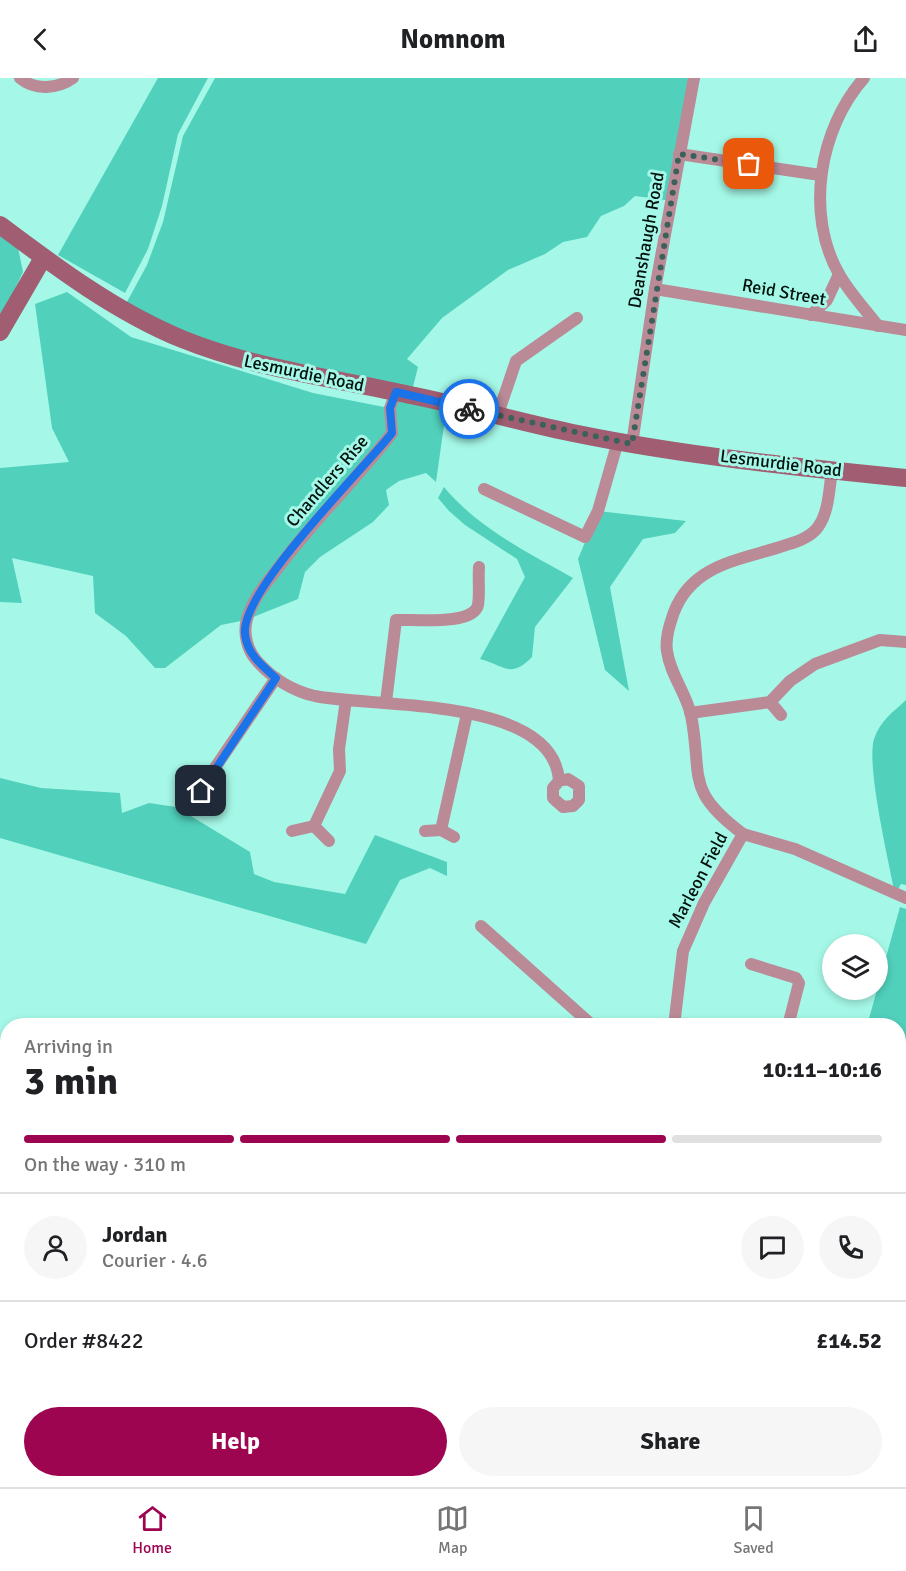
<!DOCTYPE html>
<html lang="en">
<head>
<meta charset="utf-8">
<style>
  :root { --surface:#fff; --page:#f6f6f6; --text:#202124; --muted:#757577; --line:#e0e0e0; --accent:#9d0550 }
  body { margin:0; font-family:Signika,sans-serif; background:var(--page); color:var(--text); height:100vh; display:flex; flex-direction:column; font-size:22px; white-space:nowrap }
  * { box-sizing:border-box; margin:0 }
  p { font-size:20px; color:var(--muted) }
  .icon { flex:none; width:33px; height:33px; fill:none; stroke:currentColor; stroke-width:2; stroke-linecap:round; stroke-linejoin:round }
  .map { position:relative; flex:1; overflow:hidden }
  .panel { position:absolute; left:0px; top:940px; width:906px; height:470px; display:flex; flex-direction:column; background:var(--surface); border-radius:24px 24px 0 0; box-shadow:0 3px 9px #0003 }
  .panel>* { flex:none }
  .buttons { position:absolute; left:822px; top:856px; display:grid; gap:12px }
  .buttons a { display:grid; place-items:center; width:66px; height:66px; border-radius:50%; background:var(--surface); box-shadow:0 3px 9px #0003; font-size:30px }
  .pin { position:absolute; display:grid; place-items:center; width:51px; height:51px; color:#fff; margin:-26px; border-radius:12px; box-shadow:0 3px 9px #0006 }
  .courier { position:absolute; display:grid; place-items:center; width:60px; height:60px; margin:-30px; border:4px solid #1a73e8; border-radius:50%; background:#fff; color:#222; box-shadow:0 2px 8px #0007 }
  .headline em { font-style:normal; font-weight:800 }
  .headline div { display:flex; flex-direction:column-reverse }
  .headline { display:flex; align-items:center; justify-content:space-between; height:102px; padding:0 24px }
  h1 { font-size:39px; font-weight:800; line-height:45px }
  .bar { display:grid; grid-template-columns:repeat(4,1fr); gap:9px 6px; align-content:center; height:72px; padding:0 24px }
  .bar i { height:8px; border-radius:4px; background:var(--line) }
  .bar .on { background:var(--accent) }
  .bar p { grid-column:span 4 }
  .line { display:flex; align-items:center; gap:15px; padding:0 24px; border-top:2px solid var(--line) }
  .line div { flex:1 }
  .round { display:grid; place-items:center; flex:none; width:63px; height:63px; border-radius:32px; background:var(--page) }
  .cta { display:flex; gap:12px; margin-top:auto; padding:12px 24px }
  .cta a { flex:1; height:69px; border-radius:36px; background:var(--accent); color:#fff; font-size:24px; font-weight:800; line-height:69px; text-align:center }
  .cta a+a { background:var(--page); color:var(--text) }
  header { display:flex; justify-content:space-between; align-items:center; height:78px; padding:0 24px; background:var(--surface); font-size:27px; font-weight:800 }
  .dock { display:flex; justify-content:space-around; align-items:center; height:84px; border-top:2px solid var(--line); background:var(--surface); font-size:16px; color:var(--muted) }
  .dock a { display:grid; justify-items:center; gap:3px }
  .dock .on { color:var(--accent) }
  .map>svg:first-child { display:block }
  .green { fill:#51d1bc }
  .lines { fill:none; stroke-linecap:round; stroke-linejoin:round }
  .street { stroke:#ba8a97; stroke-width:12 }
  .secondary { stroke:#a15d72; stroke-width:18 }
  .done { stroke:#3a625a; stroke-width:6; stroke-dasharray:0 10.8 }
  .route { stroke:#1a73e8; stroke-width:8 }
  .labels { text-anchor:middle; stroke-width:6; stroke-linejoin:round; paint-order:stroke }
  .street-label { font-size:18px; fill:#00120e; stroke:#a5f8e7 }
</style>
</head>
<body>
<header><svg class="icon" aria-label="back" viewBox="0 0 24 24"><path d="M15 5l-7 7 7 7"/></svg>Nomnom<svg class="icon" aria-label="share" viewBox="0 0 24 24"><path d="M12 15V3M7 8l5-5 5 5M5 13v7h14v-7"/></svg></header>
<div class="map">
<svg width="906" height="1409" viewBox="0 0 906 1409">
  <rect width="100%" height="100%" fill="#a5f8e7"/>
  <g class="green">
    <path d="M158 0H208L178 56 162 128 148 171 125 215 58 177Z"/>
    <path d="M215 0H694L672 123 635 118 624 128 601 138 587 159 563 164 545 176 508 192 442 240 407 281 418 289 411 317 447 326 436 404 426 395 399 403 386 412 389 427 373 444 320 479 305 494 298 521 246 542 221 547 165 590H155L126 558 95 535 93 498 12 480 22 525 0 524V390L69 384 52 350 35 226 67 214 131 259 313 315 389 330 396 314 284 293 122 233 147 187 163 144 183 58Z"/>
    <path d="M0 156 18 170 23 194 0 242Z"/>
    <path d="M444 409C479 451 527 474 573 500L535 549 532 579C510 601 506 588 480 581L525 499 517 481 465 447 449 433 438 420Z"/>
    <path d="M598 433 686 443 675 455 643 461 610 509 629 613 605 592 578 481Z"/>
    <path d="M906 622V807L901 806 895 817C889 784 866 688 874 661 880 643 893 634 906 622Z"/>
    <path d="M0 700 41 710 120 715 122 735 149 725 176 729 250 774 254 796 274 804 345 816 375 757 447 784V798L430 790 400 802 366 866 0 760Z"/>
    <path d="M900 829 906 831V965L899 963 898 948H867Z"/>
  </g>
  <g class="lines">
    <g class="street">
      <path d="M20 0C35 13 58 11 73 0"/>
      <path d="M864 0C819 51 805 136 839 196 849 214 865 231 878 248"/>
      <path d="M679 76 820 97"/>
      <path d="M655 211 906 252"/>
      <path d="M811 237 827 222 839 196"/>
      <path d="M396 314 390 330 392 355C356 402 313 443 278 490 266 505 252 522 247 541 243 555 247 572 257 583 272 600 293 613 315 618 374 630 554 618 559 703L553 710V720L563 729 573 728 579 722V708L568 701 559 703"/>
      <path d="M497 339 516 283 577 240"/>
      <path d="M632 366 655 211 694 0"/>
      <path d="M484 411 585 459 598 433 618 363"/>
      <path d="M386 624 396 542C414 541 473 548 478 527 480 515 478 501 479 489"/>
      <path d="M770 624 781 637"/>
      <path d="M690 635 770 624 790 603 815 586 880 562 906 564"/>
      <path d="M201 713 212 722"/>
      <path d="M187 731 276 600"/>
      <path d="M292 753 314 748"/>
      <path d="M425 753 441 752"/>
      <path d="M743 756 795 771 906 820"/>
      <path d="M454 759 441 752 467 636"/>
      <path d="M329 763 314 748 340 693 339 671 346 622"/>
      <path d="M481 848 593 948"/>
      <path d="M751 886 796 900 799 905 788 948"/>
      <path d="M674 948 683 873 704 825 743 756C684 712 703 699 691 637 686 615 670 596 667 573 665 560 670 546 674 534 693 485 742 482 786 467 797 464 811 459 818 449 829 434 829 411 832 393"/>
    </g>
    <g class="secondary">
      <path d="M0 147C56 189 116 234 182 261 256 291 333 300 410 317 466 328 522 345 578 356 686 378 797 389 906 400"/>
      <path d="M0 254 43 180"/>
    </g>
  </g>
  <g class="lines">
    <path class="done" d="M469 331 632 366 679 76 749 86"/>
    <path class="route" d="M201 713 276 600C262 588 247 576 245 556 240 513 362 393 392 355L390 330 396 314 469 331"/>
  </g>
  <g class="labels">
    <g class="street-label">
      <text transform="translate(646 162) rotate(-80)" y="6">Deanshaugh Road</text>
      <text transform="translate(784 214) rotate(10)" y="6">Reid Street</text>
      <text transform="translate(304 295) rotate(12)" y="6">Lesmurdie Road</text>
      <text transform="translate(781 385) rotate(7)" y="6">Lesmurdie Road</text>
      <text transform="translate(327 403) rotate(-49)" y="6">Chandlers Rise</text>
      <text transform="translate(698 802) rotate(-62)" y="6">Marleon Field</text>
    </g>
  </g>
</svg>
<div class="buttons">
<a><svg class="icon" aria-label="layers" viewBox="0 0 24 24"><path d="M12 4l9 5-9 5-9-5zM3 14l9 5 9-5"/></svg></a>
</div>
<div class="pin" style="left:749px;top:86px;background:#ea580c"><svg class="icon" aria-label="bag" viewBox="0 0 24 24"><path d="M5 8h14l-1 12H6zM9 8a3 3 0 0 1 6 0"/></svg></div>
<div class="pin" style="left:201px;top:713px;background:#1f2937"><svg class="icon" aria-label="home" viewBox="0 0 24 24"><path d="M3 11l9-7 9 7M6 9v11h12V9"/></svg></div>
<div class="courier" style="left:469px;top:331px"><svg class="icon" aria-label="bike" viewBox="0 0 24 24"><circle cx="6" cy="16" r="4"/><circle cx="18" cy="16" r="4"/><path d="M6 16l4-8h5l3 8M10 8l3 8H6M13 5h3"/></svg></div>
<section class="panel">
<div class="headline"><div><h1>3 min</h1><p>Arriving in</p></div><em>10:11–10:16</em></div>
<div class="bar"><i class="on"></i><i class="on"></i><i class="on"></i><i></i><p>On the way · 310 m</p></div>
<div class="line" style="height:108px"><a class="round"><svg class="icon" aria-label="person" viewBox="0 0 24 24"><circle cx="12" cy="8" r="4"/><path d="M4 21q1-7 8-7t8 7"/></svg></a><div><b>Jordan</b><p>Courier · 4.6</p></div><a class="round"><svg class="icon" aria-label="chat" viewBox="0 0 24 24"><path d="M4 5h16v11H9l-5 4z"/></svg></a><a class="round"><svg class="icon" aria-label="phone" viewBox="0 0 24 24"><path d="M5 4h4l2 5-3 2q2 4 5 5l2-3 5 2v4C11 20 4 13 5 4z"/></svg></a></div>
<div class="line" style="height:78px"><div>Order #8422</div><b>£14.52</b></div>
<div class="cta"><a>Help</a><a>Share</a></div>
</section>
</div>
<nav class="dock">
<a class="on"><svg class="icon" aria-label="home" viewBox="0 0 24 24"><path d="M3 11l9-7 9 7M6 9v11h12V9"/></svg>Home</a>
<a><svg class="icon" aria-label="map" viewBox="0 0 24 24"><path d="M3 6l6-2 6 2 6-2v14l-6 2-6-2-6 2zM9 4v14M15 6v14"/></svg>Map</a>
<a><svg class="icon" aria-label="saved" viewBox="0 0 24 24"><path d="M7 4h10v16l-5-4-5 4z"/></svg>Saved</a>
</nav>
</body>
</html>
